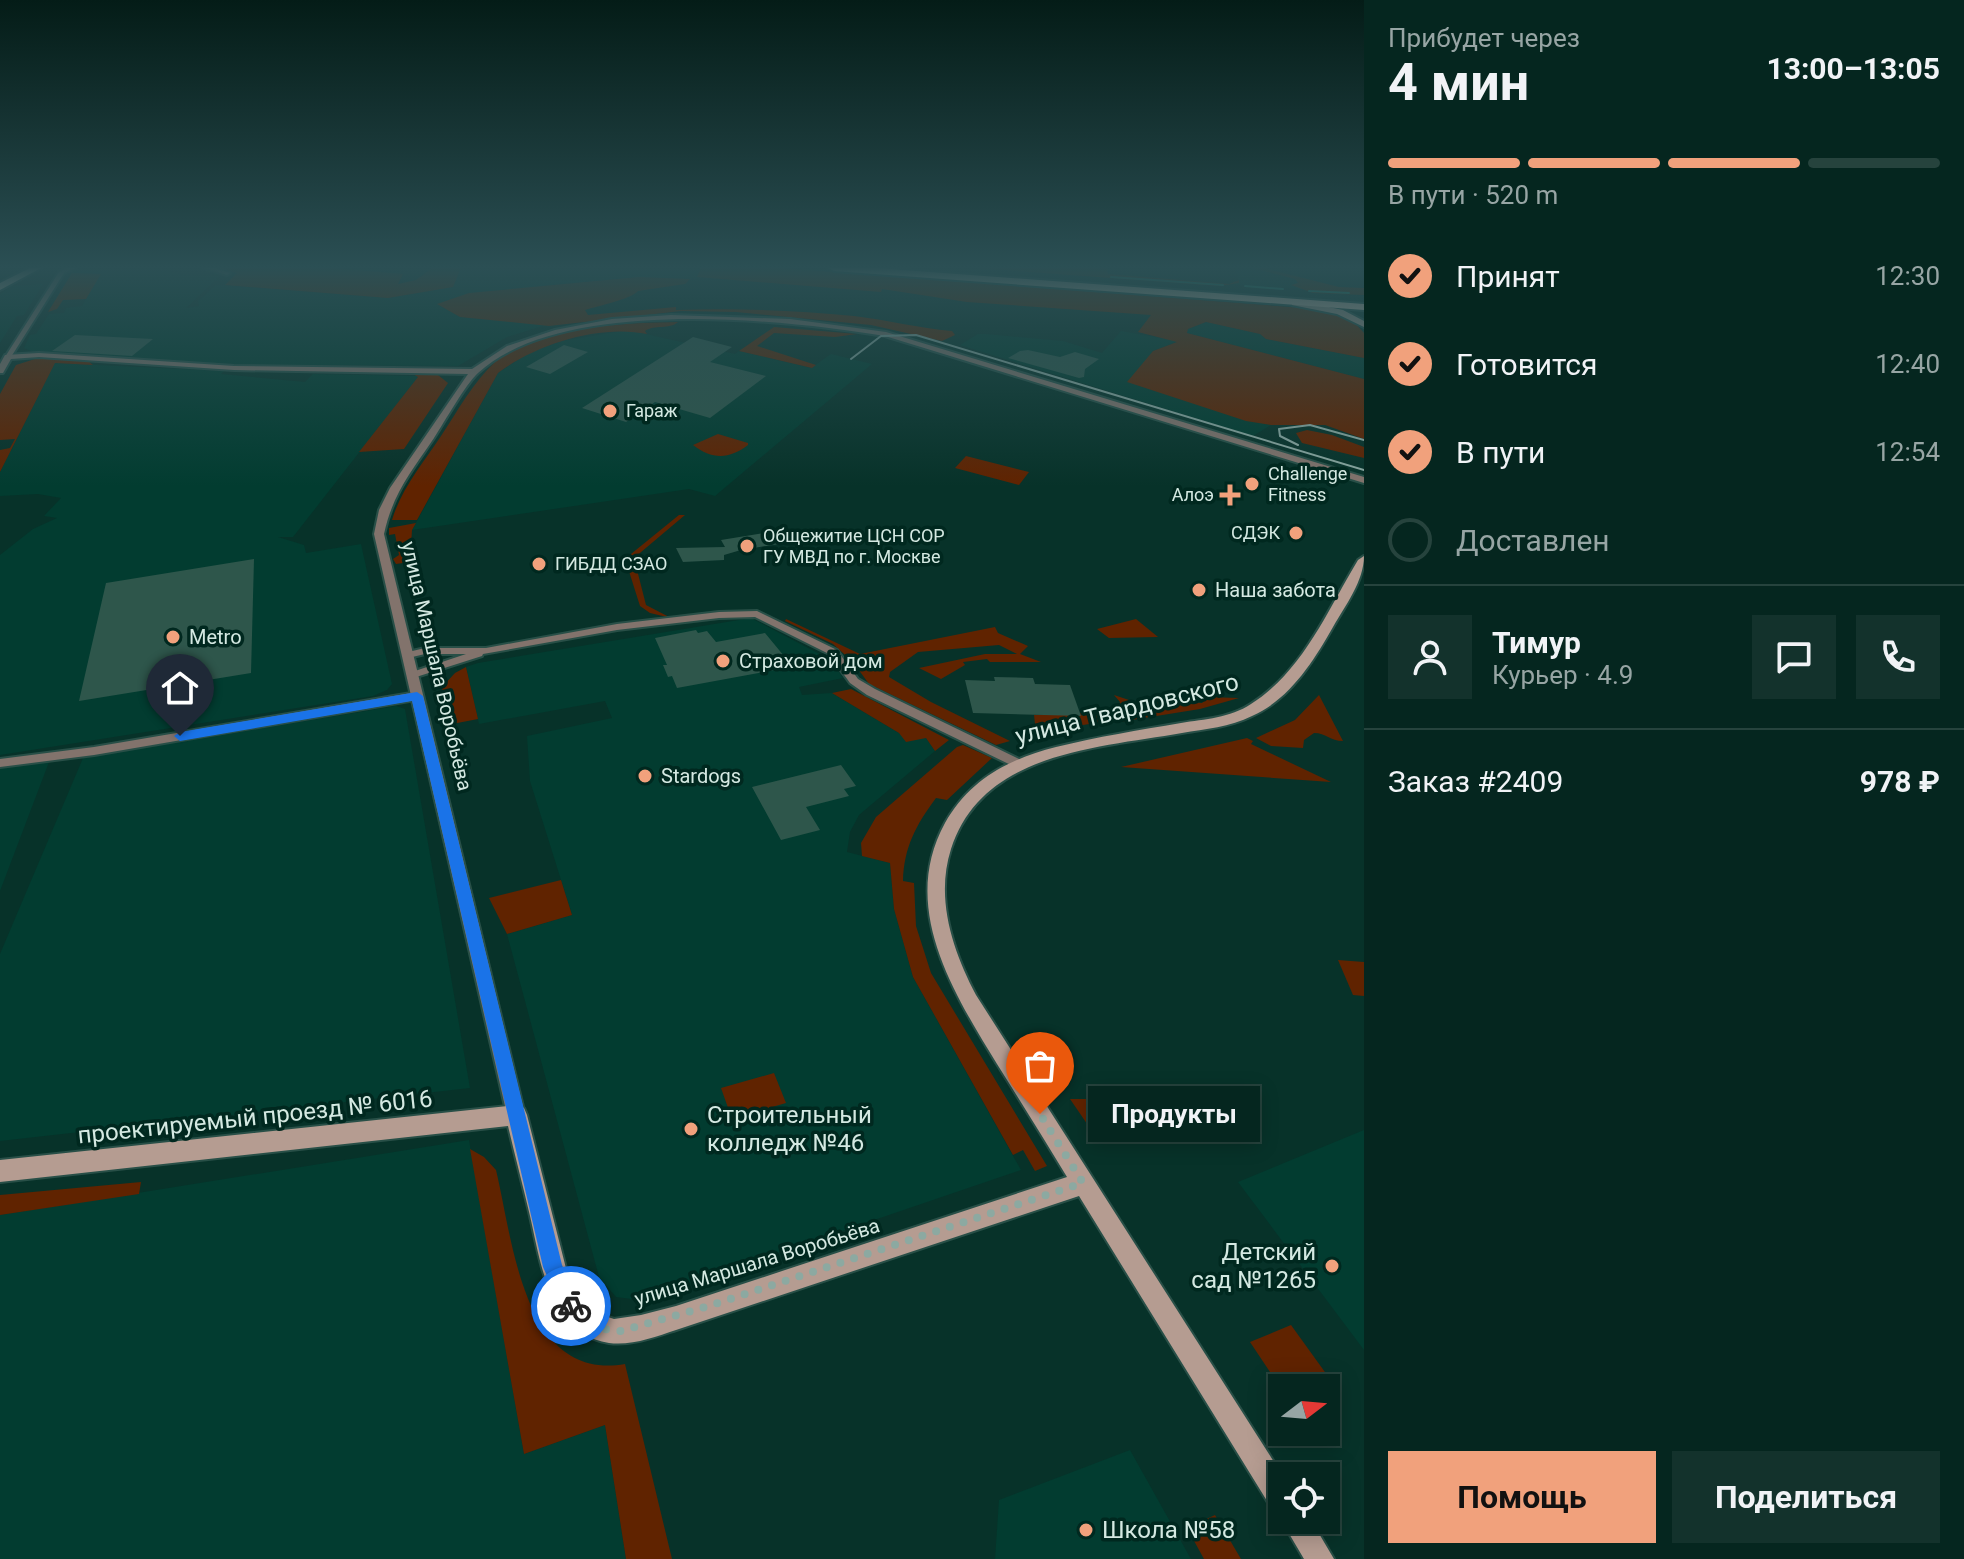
<!DOCTYPE html>
<html lang="ru">
<head>
<meta charset="utf-8">
<style>
  :root { --surface:#05261f; --page:#13322c; --text:#f1f3f6; --muted:#97a5a4; --line:#26433d; --accent:#f1a17c }
  body { margin:0; font-family:Roboto,sans-serif; background:var(--page); color:var(--text); height:100vh; display:flex; flex-direction:column; font-size:30px; white-space:nowrap }
  * { box-sizing:border-box; margin:0 }
  p { font-size:26px; color:var(--muted) }
  .icon { flex:none; width:44px; height:44px; fill:none; stroke:currentColor; stroke-width:2; stroke-linecap:round; stroke-linejoin:round }
  .map { position:relative; flex:1; overflow:hidden }
  .drawer { display:flex; flex-direction:column; background:var(--surface); width:600px }
  .drawer>* { flex:none }
  .needle { width:52px; rotate:74deg }
  .fabs { position:absolute; left:1268px; top:1374px; display:grid; gap:16px }
  .fabs a { display:grid; place-items:center; width:72px; height:72px; border-radius:0px; background:var(--surface); box-shadow:0 4px 20px #0003,0 0 0 2px var(--line); font-size:40px }
  .pin { position:absolute; display:grid; place-items:center; width:68px; height:68px; color:#fff; margin:-82px -34px; border-radius:50% 50% 50% 0; rotate:-45deg; box-shadow:0 0 8px #0007 }
  .pin .icon { rotate:45deg }
  .courier { position:absolute; display:grid; place-items:center; width:80px; height:80px; margin:-40px; border:6px solid #1a73e8; border-radius:50%; background:#fff; color:#222; box-shadow:0 2px 10px #0007 }
  .bubble { position:absolute; height:56px; border-radius:0px; background:var(--surface); box-shadow:0 4px 20px #0003,0 0 0 2px var(--line); font-size:26px; font-weight:700; line-height:56px; text-align:center }
  .overview em { font-style:normal; font-weight:700 }
  .overview div { display:flex; flex-direction:column-reverse }
  .overview { display:flex; align-items:center; justify-content:space-between; height:136px; padding:0 24px }
  h1 { font-size:52px; font-weight:700; line-height:60px }
  .bar { display:grid; grid-template-columns:repeat(4,1fr); gap:12px 8px; align-content:center; height:96px; padding:0 24px }
  .bar i { height:10px; border-radius:6px; background:var(--line) }
  .bar .selected { background:var(--accent) }
  .bar p { grid-column:span 4 }
  .line { display:flex; align-items:center; gap:20px; padding:0 24px; border-top:2px solid var(--line) }
  .line div { flex:1 }
  .round { display:grid; place-items:center; flex:none; width:84px; height:84px; border-radius:0px; background:var(--page) }
  ol { padding:0 24px; list-style:none }
  li { display:flex; align-items:center; gap:24px; height:88px }
  li p { margin-inline-start:auto }
  li .icon { padding:8px; border-radius:50%; background:var(--accent); color:#111; stroke-width:4 }
  li:last-child { color:var(--muted) }
  li i { width:44px; height:44px; border:4px solid var(--line); border-radius:50% }
  .primary-button { display:flex; gap:16px; margin-top:auto; padding:16px 24px }
  .primary-button a { flex:1; height:92px; border-radius:0px; background:var(--accent); color:#111; font-size:32px; font-weight:700; line-height:92px; text-align:center }
  .primary-button a+a { background:var(--page); color:var(--text) }
  main { display:flex; flex:1; min-height:0 }
  .map>svg:first-child { display:block }
  .built { fill:#023c30 }
  .green { fill:#602300 }
  .lines { fill:none; stroke-linecap:round; stroke-linejoin:round }
  .stream { stroke:#1c8d75; stroke-width:2 }
  .building { fill:#2e564b }
  .minor-casing { stroke:#284f47; stroke-width:4 }
  .tertiary-casing { stroke:#284f47; stroke-width:4 }
  .secondary-casing { stroke:#284f47; stroke-width:4 }
  .primary-casing { stroke:#284f47; stroke-width:4 }
  .trunk-casing { stroke:#284f47; stroke-width:4 }
  .minor { fill:#82736c; fill-rule:evenodd }
  .tertiary { fill:#82736c; fill-rule:evenodd }
  .secondary { fill:#b59c91; fill-rule:evenodd }
  .primary { fill:#dbbbad; fill-rule:evenodd }
  .trunk { fill:#edcaba; fill-rule:evenodd }
  .tram { stroke:#8aa7a0; stroke-width:2 }
  .route { fill:#1a73e8 }
  .done { stroke:#8ca9a1; stroke-width:8; stroke-dasharray:0 14.4 }
  .poi-dot { fill:#f1a17c; stroke:#00281f; stroke-width:3 }
  .labels { text-anchor:middle; stroke-width:7; stroke-linejoin:round; paint-order:stroke }
  .far-poi-label { font-size:18px; fill:#d4e9e2; stroke:#00281f; text-anchor:start }
  .poi-label { font-size:20px; fill:#d4e9e2; stroke:#00281f; text-anchor:start }
  .street-label { font-size:20px; fill:#d4e9e2; stroke:#00281f }
  .near-street-label { font-size:24px; fill:#d4e9e2; stroke:#00281f }
  .near-poi-label { font-size:24px; fill:#d4e9e2; stroke:#00281f; text-anchor:start }
</style>
</head>
<body>
<main>
<div class="map">
<svg width="1364" height="1559" viewBox="0 0 1364 1559">
  <rect width="100%" height="100%" fill="#073229"/>
  <g class="built">
    <path d="M157 268 183 275 220 276 186 308 199 306 198 301 216 285 388 298 453 287 461 268H701L697 279 638 277 548 285 438 305 460 317 549 324 507 337 458 366 237 365 33 352 24 348 30 335 36 334 49 314 64 313 66 308 82 306 100 275 72 273 75 271Z"/>
    <path d="M1235 268H1264L1308 279 1314 290 1229 284 1239 280Z"/>
    <path d="M43 284 24 315 17 316 0 343V294L12 286Z"/>
    <path d="M1206 322 1260 334 1266 339 1364 358V379L1187 333 1188 329Z"/>
    <path d="M628 330 735 354 739 351 811 368 831 354 872 364 715 496 689 489 412 530 498 373 530 352 562 341Z"/>
    <path d="M1121 331 1178 341 1153 351 1246 420 1271 425 1253 436 960 345 978 334H986L1063 341 1102 353Z"/>
    <path d="M55 363 224 371 221 374 305 382 313 374 419 376 293 537H278L304 545 306 553 361 544 392 684 387 690 373 696 0 755V555L33 529 57 518 44 516 61 498 38 494 0 496V472Z"/>
    <path d="M751 618 831 660 843 678 799 687 802 695 832 693 899 733 926 738 935 751 859 815 850 832 847 852 890 863 894 909 913 977 1021 1170 640 1300 616 1297 599 1277 507 934 572 915 530 781 527 736 612 718 605 701 479 724 466 667 478 663Z"/>
    <path d="M396 706 405 709 470 1088 0 1141V954L83 758Z"/>
    <path d="M49 762 0 891V768Z"/>
    <path d="M1364 1130V1350L1238 1182Z"/>
    <path d="M469 1140 524 1454 605 1425 626 1559H0V1215Z"/>
    <path d="M1130 1450 1191 1559H995L999 1500Z"/>
  </g>
  <g class="green">
    <path d="M219 268H334L403 274 398 284 416 280 432 268H461L453 287 388 298 225 285 237 273Z"/>
    <path d="M701 268H782L1330 310 1352 320 1364 333V358L1266 339 1260 334 1206 322 1188 329 1187 333 1364 379V439L1325 425H1271L1246 421 1127 382 1153 351 1177 342 1138 332 1151 315 967 302 882 289 881 292 697 277Z"/>
    <path d="M976 268H1107L1108 274 1229 284 1239 280V283L1219 286Z"/>
    <path d="M1252 268H1264L1339 287 1364 288V295L1313 293 1291 285 1298 283 1295 279Z"/>
    <path d="M72 273 101 274 86 299 63 300 57 309 48 312Z"/>
    <path d="M639 277 690 279 685 284 638 291C631 299 598 306 585 310L588 315 676 307V310C735 308 794 310 854 316 887 320 919 328 952 331L955 335 942 341 871 325 736 312 681 311 549 326 460 317 437 304 469 293Z"/>
    <path d="M678 322C669 330 655 324 645 331L647 334C600 324 536 344 498 373L417 520H392C401 489 423 463 441 436 457 412 473 382 495 362 537 326 625 323 678 322Z"/>
    <path d="M774 327 857 334 835 337 774 333 757 346 816 365 812 368 739 351Z"/>
    <path d="M38 358 88 361 93 365 55 363 0 472V450L10 448 15 439 0 440V394L16 365Z"/>
    <path d="M413 374 438 375 448 383 404 449 359 452 418 377Z"/>
    <path d="M1307 430 1332 435 1364 447V458L1302 443 1296 433Z"/>
    <path d="M718 434 748 443V445C730 459 712 460 693 445Z"/>
    <path d="M966 456 1029 472 1019 485 955 468Z"/>
    <path d="M679 515H685L634 558 646 605 671 618 650 613 640 606 627 565 631 554Z"/>
    <path d="M416 523 412 530 410 562 396 564 393 559 399 555 395 534 389 535V528Z"/>
    <path d="M786 619 860 654 995 627 998 633 1028 646 1020 654 1041 662H990L987 659 963 662 965 665 941 679 919 668 985 654H1017L999 645 918 652 890 672 889 677 931 702 1010 741 996 745 869 684 853 662 833 644 785 621Z"/>
    <path d="M1136 619 1158 637 1109 638 1097 629Z"/>
    <path d="M466 667 478 719 447 725 442 687 455 673Z"/>
    <path d="M851 689 949 740 935 751 926 738 906 742 899 733 832 693Z"/>
    <path d="M1114 695 1141 704 1147 713 1159 711 1155 706H1147L1145 699 1202 703 1207 697 1239 698 1200 709 1119 722 1114 713 1120 702Z"/>
    <path d="M1319 695 1343 741C1330 741 1326 733 1314 733L1304 740 1303 748 1271 746 1256 738 1295 720Z"/>
    <path d="M1080 713 1101 716 1103 722 1043 731 1035 724 1034 715Z"/>
    <path d="M1247 738 1253 741 1251 744 1331 782 1121 767Z"/>
    <path d="M963 745 992 758 947 800 936 798C916 825 904 847 903 881L914 883 916 926 931 973 1047 1166 1035 1171 1023 1150 1013 1155 913 977 894 909 890 863 862 856 861 843 876 817 957 747Z"/>
    <path d="M561 880 572 915 507 934 489 898Z"/>
    <path d="M1338 960 1364 962V996L1353 995Z"/>
    <path d="M774 1073 786 1103 732 1119 721 1088Z"/>
    <path d="M1070 1099H1097L1103 1135 1094 1134Z"/>
    <path d="M470 1149 484 1157 496 1170C513 1240 523 1382 625 1364L672 1559H626L605 1425 524 1454Z"/>
    <path d="M141 1182 139 1194 0 1215V1195Z"/>
    <path d="M1291 1325 1335 1386 1326 1390H1282L1250 1342Z"/>
    <path d="M1215 1515 1241 1559H1204L1187 1528Z"/>
  </g>
  <g class="lines">
    <g class="stream">
      <path d="M1111 277 1223 285"/>
      <path d="M1245 286 1283 289"/>
      <path d="M1309 291 1349 293"/>
    </g>
  </g>
  <g class="building">
    <path d="M75 335 153 339 132 356 52 351Z"/>
    <path d="M693 337 732 347 710 362 766 376 710 418 655 402 626 422 582 408Z"/>
    <path d="M564 345 588 352 550 374 526 367Z"/>
    <path d="M1028 350 1060 357 1075 352 1099 359 1085 369 1084 377 1079 378 1008 358 1020 351Z"/>
    <path d="M776 531 779 544 741 550 724 555V560L683 562 676 548 725 547 721 540Z"/>
    <path d="M254 559 251 673 79 701 106 583Z"/>
    <path d="M696 630 698 633 707 631 716 642 765 633 784 656 779 657 785 668 677 688 672 676 668 677 663 665H667L655 638Z"/>
    <path d="M994 677 1033 678 1035 684 1070 685 1081 716 973 713 965 680 995 681Z"/>
    <path d="M841 765 856 786 844 789 849 796 806 807 820 830 781 840 752 787Z"/>
  </g>
  <g class="lines">
    <defs>
      <g id="minor">
        <path d="M67 268H76L64 273 11 357 6 358 5 357 59 272Z"/>
        <path d="M204 268H215L230 273 227 275Z"/>
        <path d="M757 611 837 650 858 679 875 689 1023 761 1025 764 1019 768 1015 767 867 695 850 683 829 654 755 617 719 618 617 630 483 654 482 656 413 678 408 675 409 673 466 654H425L408 658 403 655 404 653 425 648H486L617 624 719 612Z"/>
        <path d="M417 692 421 693 423 696 421 699 94 755 0 767V759L94 747Z"/>
      </g>
      <path id="tertiary" d="M671 315 790 319 886 332 1364 477V483L885 336C780 319 562 296 478 373 465 385 445 421 434 438 411 472 393 493 384 534L525 1115 523 1121 516 1124 509 1121 507 1115 374 534 379 510 390 488 468 374 234 370 39 357 11 359 3 373H0V364L5 355 39 353 234 366 472 369 507 346 555 330 612 319Z"/>
      <g id="secondary">
        <path d="M1295 300 1343 310 1364 321V327L1337 314 1292 305V301Z"/>
        <path d="M1364 556C1364 581 1345 606 1333 627 1313 662 1290 699 1252 716 1230 727 1205 729 1182 733 1097 748 982 752 951 849 935 899 953 951 976 995L1283 1476 1282 1513 1272 1509 1079 1196 676 1330C655 1337 631 1346 609 1343 549 1333 541 1264 530 1216 523 1186 515 1156 508 1126L0 1182V1160L516 1105 524 1108 527 1115 569 1280 582 1300 596 1313 614 1319 641 1315 676 1306 1067 1177C1044 1139 1021 1102 997 1064 953 992 899 907 945 823 970 779 1009 759 1056 747 1097 737 1139 730 1181 723 1205 719 1230 718 1251 704 1303 671 1327 611 1358 560Z"/>
        <path d="M1282 1518V1520H1311L1334 1559H1304L1281 1520Z"/>
      </g>
      <path id="primary" d="M30 268H41L0 290V283Z"/>
      <path id="trunk" d="M829 268H876L1364 304V310L834 271Z"/>
    </defs>
    <use href="#minor" class="minor-casing"/>
    <use href="#tertiary" class="tertiary-casing"/>
    <use href="#secondary" class="secondary-casing"/>
    <use href="#primary" class="primary-casing"/>
    <use href="#trunk" class="trunk-casing"/>
    <use href="#minor" class="minor"/>
    <use href="#tertiary" class="tertiary"/>
    <use href="#secondary" class="secondary"/>
    <use href="#primary" class="primary"/>
    <use href="#trunk" class="trunk"/>
    <g class="tram">
      <path d="M851 359 881 336 916 335 1364 470"/>
      <path d="M1298 445 1280 436 1279 429 1310 425 1364 440"/>
    </g>
  </g>
  <linearGradient id="sky" x2="0" y2="1"><stop stop-color="#041c17"/><stop offset="0.55" stop-color="#2b4f54"/><stop offset="1" stop-color="#2b4f54" stop-opacity="0"/></linearGradient>
  <rect width="1364" height="486" fill="url(#sky)"/>
  <path class="route" d="M417 692 423 696 562 1265 581 1306 578 1313 571 1316 564 1313 543 1267 412 701 180 741 174 736 180 732Z"/>
  <g class="lines">
    <path class="done" d="M571 1306 597 1328 621 1331 709 1306 1083 1183 1040 1114"/>
  </g>
  <g class="poi-dot">
    <circle cx="610" cy="411" r="8"/>
    <circle cx="1252" cy="484" r="8"/>
    <path d="M1226 483h8v8h8v8h-8v8h-8v-8h-8v-8h8z"/>
    <circle cx="1296" cy="533" r="8"/>
    <circle cx="747" cy="546" r="8"/>
    <circle cx="539" cy="564" r="8"/>
    <circle cx="1199" cy="590" r="8"/>
    <circle cx="173" cy="637" r="8"/>
    <circle cx="723" cy="661" r="8"/>
    <circle cx="645" cy="776" r="8"/>
    <circle cx="691" cy="1129" r="8"/>
    <circle cx="1332" cy="1266" r="8"/>
    <circle cx="1086" cy="1530" r="8"/>
  </g>
  <g class="labels">
    <g class="far-poi-label">
      <text x="626" y="417">Гараж</text>
      <text x="1268" y="480">Challenge<tspan x="1268" dy="21">Fitness</tspan></text>
      <text x="1214" y="501" text-anchor="end">Алоэ</text>
      <text x="1280" y="539" text-anchor="end">СДЭК</text>
      <text x="763" y="542">Общежитие ЦСН СОР<tspan x="763" dy="21">ГУ МВД по г. Москве</tspan></text>
      <text x="555" y="570">ГИБДД СЗАО</text>
    </g>
    <g class="poi-label">
      <text x="1215" y="597">Наша забота</text>
      <text x="189" y="644">Metro</text>
      <text x="739" y="668">Страховой дом</text>
      <text x="661" y="783">Stardogs</text>
    </g>
    <g class="street-label">
      <text transform="translate(437 666) rotate(77)" y="7">улица Маршала Воробьёва</text>
      <text transform="translate(757 1262) rotate(-17)" y="7">улица Маршала Воробьёва</text>
    </g>
    <g class="near-street-label">
      <text transform="translate(1127 709) rotate(-14)" y="8">улица Твардовского</text>
      <text transform="translate(255 1117) rotate(-6)" y="8">проектируемый проезд № 6016</text>
    </g>
    <g class="near-poi-label">
      <text x="707" y="1123">Строительный<tspan x="707" dy="28">колледж №46</tspan></text>
      <text x="1316" y="1260" text-anchor="end">Детский<tspan x="1316" dy="28">сад №1265</tspan></text>
      <text x="1102" y="1538">Школа №58</text>
    </g>
  </g>
</svg>
<div class="fabs">
<a><svg class="needle" viewBox="-14 -14 28 28"><path d="M0-13l5 13h-10z" fill="#e53935"/><path d="M0 13l5-13h-10z" fill="#97a5a4"/></svg></a>
<a><svg class="icon" aria-label="locate" viewBox="0 0 24 24"><circle cx="12" cy="12" r="6"/><path d="M12 2v4M12 18v4M2 12h4M18 12h4"/></svg></a>
</div>
<div class="pin" style="left:1040px;top:1114px;background:#ea580c"><svg class="icon" aria-label="bag" viewBox="0 0 24 24"><path d="M5 8h14l-1 12H6zM9 8a3 3 0 0 1 6 0"/></svg></div>
<div class="pin" style="left:180px;top:736px;background:#1f2937"><svg class="icon" aria-label="home" viewBox="0 0 24 24"><path d="M3 11l9-7 9 7M6 9v11h12V9"/></svg></div>
<div class="courier" style="left:571px;top:1306px"><svg class="icon" aria-label="bike" viewBox="0 0 24 24"><circle cx="6" cy="16" r="4"/><circle cx="18" cy="16" r="4"/><path d="M6 16l4-8h5l3 8M10 8l3 8H6M13 5h3"/></svg></div>
<div class="bubble" style="left:1088px;top:1086px;width:172px">Продукты</div>
</div>
<section class="drawer">
<div class="overview"><div><h1>4 мин</h1><p>Прибудет через</p></div><em>13:00–13:05</em></div>
<div class="bar"><i class="selected"></i><i class="selected"></i><i class="selected"></i><i></i><p>В пути · 520 m</p></div>
<ol>
<li><svg class="icon" aria-label="check" viewBox="0 0 24 24"><path d="M5 12l5 5 9-10"/></svg>Принят<p>12:30</p></li>
<li><svg class="icon" aria-label="check" viewBox="0 0 24 24"><path d="M5 12l5 5 9-10"/></svg>Готовится<p>12:40</p></li>
<li><svg class="icon" aria-label="check" viewBox="0 0 24 24"><path d="M5 12l5 5 9-10"/></svg>В пути<p>12:54</p></li>
<li><i></i>Доставлен</li>
</ol>
<div class="line" style="height:144px"><a class="round"><svg class="icon" aria-label="person" viewBox="0 0 24 24"><circle cx="12" cy="8" r="4"/><path d="M4 21q1-7 8-7t8 7"/></svg></a><div><b>Тимур</b><p>Курьер · 4.9</p></div><a class="round"><svg class="icon" aria-label="chat" viewBox="0 0 24 24"><path d="M4 5h16v11H9l-5 4z"/></svg></a><a class="round"><svg class="icon" aria-label="phone" viewBox="0 0 24 24"><path d="M5 4h4l2 5-3 2q2 4 5 5l2-3 5 2v4C11 20 4 13 5 4z"/></svg></a></div>
<div class="line" style="height:104px"><div>Заказ #2409</div><b>978 ₽</b></div>
<div class="primary-button"><a>Помощь</a><a>Поделиться</a></div>
</section>
</main>
</body>
</html>
